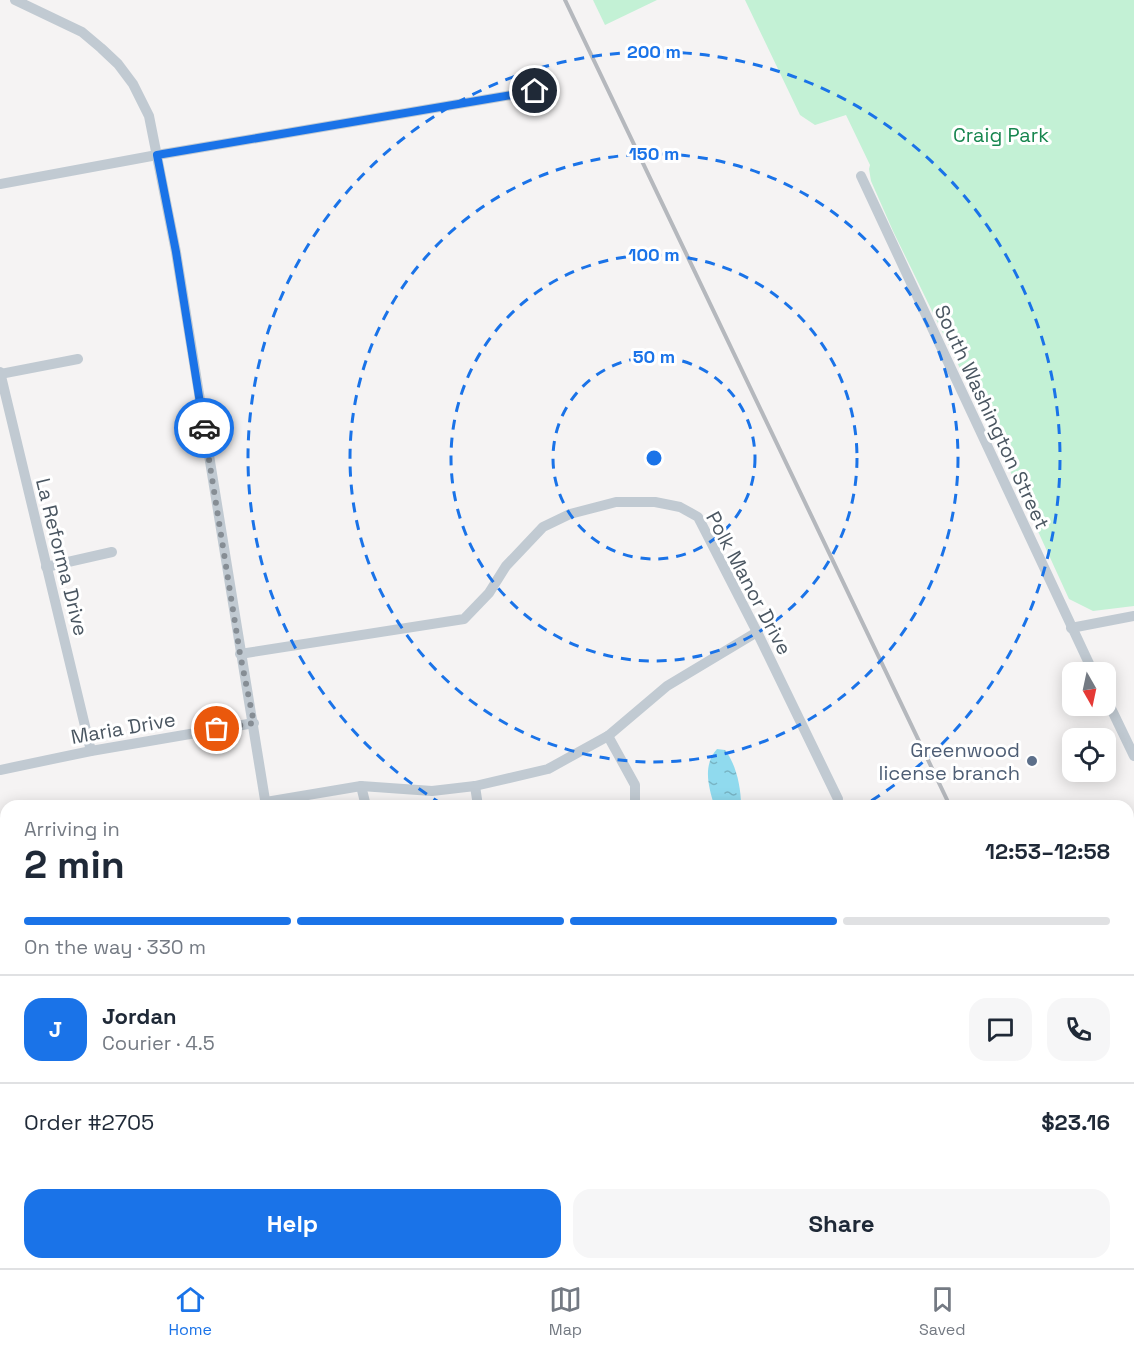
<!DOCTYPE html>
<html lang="en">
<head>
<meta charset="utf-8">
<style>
  :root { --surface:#fff; --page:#f6f6f7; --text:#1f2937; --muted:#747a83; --line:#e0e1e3; --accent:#1a73e8 }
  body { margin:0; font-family:"Space Grotesk",sans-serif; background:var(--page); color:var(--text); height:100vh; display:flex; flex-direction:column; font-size:22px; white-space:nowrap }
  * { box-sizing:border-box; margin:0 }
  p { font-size:20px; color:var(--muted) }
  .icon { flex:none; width:33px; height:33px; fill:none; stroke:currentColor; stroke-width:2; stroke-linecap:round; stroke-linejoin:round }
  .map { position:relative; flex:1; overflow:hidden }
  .drawer { position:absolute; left:0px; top:800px; width:1134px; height:470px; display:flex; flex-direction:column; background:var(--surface); border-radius:18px 18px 0 0; box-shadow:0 3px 15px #0003 }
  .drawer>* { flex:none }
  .needle { width:39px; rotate:171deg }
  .buttons { position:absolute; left:1062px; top:662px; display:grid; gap:12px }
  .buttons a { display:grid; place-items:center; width:54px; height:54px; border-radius:12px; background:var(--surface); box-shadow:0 3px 15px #0003; font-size:30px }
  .pin { position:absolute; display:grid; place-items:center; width:51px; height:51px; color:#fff; margin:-26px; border:3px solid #fff; border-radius:50%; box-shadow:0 2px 6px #0007 }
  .courier { position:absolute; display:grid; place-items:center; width:60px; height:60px; margin:-30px; border:4px solid #1a73e8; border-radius:50%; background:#fff; color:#222; box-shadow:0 2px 8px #0007 }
  .head em { font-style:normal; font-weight:700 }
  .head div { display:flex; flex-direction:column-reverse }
  .head { display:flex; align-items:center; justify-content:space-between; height:102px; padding:0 24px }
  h1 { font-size:39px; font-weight:700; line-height:45px }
  .bar { display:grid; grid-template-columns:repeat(4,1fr); gap:9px 6px; align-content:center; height:72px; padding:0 24px }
  .bar i { height:8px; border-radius:4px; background:var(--line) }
  .bar .on { background:var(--accent) }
  .bar p { grid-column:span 4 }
  .line { display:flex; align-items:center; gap:15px; padding:0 24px; border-top:2px solid var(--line) }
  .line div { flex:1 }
  .round { display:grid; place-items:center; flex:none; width:63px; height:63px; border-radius:18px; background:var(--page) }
  .cta { display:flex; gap:12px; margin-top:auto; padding:12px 24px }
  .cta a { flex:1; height:69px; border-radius:18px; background:var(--accent); color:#fff; font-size:24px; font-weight:700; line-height:69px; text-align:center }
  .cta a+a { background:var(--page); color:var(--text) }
  .tab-bar { display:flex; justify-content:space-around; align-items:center; height:84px; border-top:2px solid var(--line); background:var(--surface); font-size:16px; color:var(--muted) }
  .tab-bar a { display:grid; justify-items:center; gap:3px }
  .tab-bar .on { color:var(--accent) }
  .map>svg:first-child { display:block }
  .park { fill:#c3f1d5 }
  .water { fill:url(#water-ripples) }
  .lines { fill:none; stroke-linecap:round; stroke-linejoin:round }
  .stream { stroke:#90daee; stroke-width:4 }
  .street { stroke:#c1cad2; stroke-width:10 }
  .secondary { stroke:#c1cbd6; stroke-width:16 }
  .rail { stroke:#b5b8bd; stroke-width:4 }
  .done { stroke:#868d94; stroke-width:6; stroke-dasharray:0 10.8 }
  .route { stroke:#1a73e8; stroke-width:8 }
  .ring { fill:none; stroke:#1a73e8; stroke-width:3; stroke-dasharray:10 8 }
  .service-dot { fill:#5c6f8a; stroke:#fff; stroke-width:2 }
  .labels { text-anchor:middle; stroke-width:6; stroke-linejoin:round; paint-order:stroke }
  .park-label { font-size:20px; fill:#17864f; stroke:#fff }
  .street-label { font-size:20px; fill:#4a5661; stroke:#fff }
  .service-label { font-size:20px; fill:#4e5e75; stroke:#fff; text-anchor:end }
  .centre { fill:#1a73e8; stroke:#fff; stroke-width:3 }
  .ring-label { font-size:18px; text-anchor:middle; font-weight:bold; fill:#1a73e8; stroke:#fff; stroke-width:6; stroke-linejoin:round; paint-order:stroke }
</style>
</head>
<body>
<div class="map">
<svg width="1134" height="1268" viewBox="0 0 1134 1268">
  <defs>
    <pattern id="water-ripples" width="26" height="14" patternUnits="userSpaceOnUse" patternTransform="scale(1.5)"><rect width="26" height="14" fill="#90daee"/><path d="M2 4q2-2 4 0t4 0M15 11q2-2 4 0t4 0" fill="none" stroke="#78b4c4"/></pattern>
  </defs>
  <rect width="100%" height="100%" fill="#f5f3f3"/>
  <g class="park">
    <path d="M593 0H657L605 25Z"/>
    <path d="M745 0H1134V606L1093 611 1069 599 1014 479 893 231 871 181 869 169 870 165 846 115 815 125 800 115Z"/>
    <path d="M1134 1074V1157L1128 1144V1075Z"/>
  </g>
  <path class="water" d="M717 749 725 750C736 764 741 787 741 805H714C709 787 702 766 717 749Z"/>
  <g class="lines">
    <g class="stream">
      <path d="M1128 1142 1134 1138"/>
      <path d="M1041 1268 1043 1263"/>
    </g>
    <g class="street">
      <path d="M15 0 82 32 101 48 118 64 133 84 149 116 176 252 266 806"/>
      <path d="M861 176 1093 672"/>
      <path d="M0 184 157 155 535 91"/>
      <path d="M0 372 91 751"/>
      <path d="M0 374 78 359"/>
      <path d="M46 567 112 552"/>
      <path d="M1071 628 1134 616"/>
      <path d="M240 654 464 619 489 593 506 566 543 527 570 514 616 502H655L680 507 698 517 757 632 838 799"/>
      <path d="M1106 698 1134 756"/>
      <path d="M608 736 635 785V806"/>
      <path d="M0 770 91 751 254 723"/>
      <path d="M361 786 366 806"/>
      <path d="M475 786 478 806"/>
      <path d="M266 802 361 786 432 791 475 786 548 769 608 736 667 686 757 632"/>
      <path d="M0 977 6 976"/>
      <path d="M0 1206 6 1205"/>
      <path d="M130 1263V1268"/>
      <path d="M340 1263 341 1268"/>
      <path d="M273 1268 300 1263"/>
    </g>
    <g class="secondary">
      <path d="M1128 1218 1134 1217"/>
      <path d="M854 1268 885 1263"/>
    </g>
    <g class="rail">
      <path d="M565 0 950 806"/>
      <path d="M1128 1165 1134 1176"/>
    </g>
  </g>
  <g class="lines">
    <path class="done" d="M204 428 240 654 254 723 217 729"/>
    <path class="route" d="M204 428 176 252 157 155 535 91"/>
  </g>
  <g class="ring">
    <circle cx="654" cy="458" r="101"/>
    <circle cx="654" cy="458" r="203"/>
    <circle cx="654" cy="458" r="304"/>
    <path d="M442 804A406 406 0 1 1 866 804"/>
  </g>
  <circle class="service-dot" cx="1032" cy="761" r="6"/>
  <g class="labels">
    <g class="park-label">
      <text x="1001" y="142">Craig Park</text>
    </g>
    <g class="street-label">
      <text transform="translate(992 417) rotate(65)" y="7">South Washington Street</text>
      <text transform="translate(62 557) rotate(76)" y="7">La Reforma Drive</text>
      <text transform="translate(749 583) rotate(62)" y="7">Polk Manor Drive</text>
      <text transform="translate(123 728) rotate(-10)" y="7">Maria Drive</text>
    </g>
    <g class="service-label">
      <text x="1020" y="757">Greenwood<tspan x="1020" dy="23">license branch</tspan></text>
    </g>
  </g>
  <circle cx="654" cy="458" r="9" class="centre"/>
  <g class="ring-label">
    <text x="654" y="58">200 m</text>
    <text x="654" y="160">150 m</text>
    <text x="654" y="261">100 m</text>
    <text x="654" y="363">50 m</text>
  </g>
</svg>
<div class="buttons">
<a><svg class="needle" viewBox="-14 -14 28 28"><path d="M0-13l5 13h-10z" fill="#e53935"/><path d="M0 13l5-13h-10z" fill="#747a83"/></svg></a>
<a><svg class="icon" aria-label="locate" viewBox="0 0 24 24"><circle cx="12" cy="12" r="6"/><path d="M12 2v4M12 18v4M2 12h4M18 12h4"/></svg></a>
</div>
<div class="pin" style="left:217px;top:729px;background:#ea580c"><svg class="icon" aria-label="bag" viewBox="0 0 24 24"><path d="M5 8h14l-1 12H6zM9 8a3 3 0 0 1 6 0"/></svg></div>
<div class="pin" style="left:535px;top:91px;background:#1f2937"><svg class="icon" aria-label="home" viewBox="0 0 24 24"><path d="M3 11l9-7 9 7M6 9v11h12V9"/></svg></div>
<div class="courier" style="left:204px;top:428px"><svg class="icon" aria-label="car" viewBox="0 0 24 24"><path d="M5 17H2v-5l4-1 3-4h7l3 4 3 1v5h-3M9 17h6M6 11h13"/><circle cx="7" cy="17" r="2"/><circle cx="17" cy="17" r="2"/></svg></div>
<section class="drawer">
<div class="head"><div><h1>2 min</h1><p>Arriving in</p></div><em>12:53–12:58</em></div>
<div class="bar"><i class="on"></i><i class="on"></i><i class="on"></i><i></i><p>On the way · 330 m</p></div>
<div class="line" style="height:108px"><b class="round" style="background:var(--accent);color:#fff">J</b><div><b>Jordan</b><p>Courier · 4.5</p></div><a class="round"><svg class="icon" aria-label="chat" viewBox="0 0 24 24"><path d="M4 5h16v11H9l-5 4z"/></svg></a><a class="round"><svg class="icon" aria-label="phone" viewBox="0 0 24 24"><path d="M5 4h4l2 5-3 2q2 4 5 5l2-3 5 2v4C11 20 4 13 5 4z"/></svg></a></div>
<div class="line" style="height:78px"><div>Order #2705</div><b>$23.16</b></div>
<div class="cta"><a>Help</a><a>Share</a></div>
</section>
</div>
<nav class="tab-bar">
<a class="on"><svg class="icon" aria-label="home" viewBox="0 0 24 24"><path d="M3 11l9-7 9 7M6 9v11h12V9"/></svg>Home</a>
<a><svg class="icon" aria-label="map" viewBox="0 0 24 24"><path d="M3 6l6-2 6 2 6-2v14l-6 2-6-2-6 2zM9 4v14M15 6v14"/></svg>Map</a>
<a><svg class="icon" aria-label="saved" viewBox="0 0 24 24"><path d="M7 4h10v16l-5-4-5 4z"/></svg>Saved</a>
</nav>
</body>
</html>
